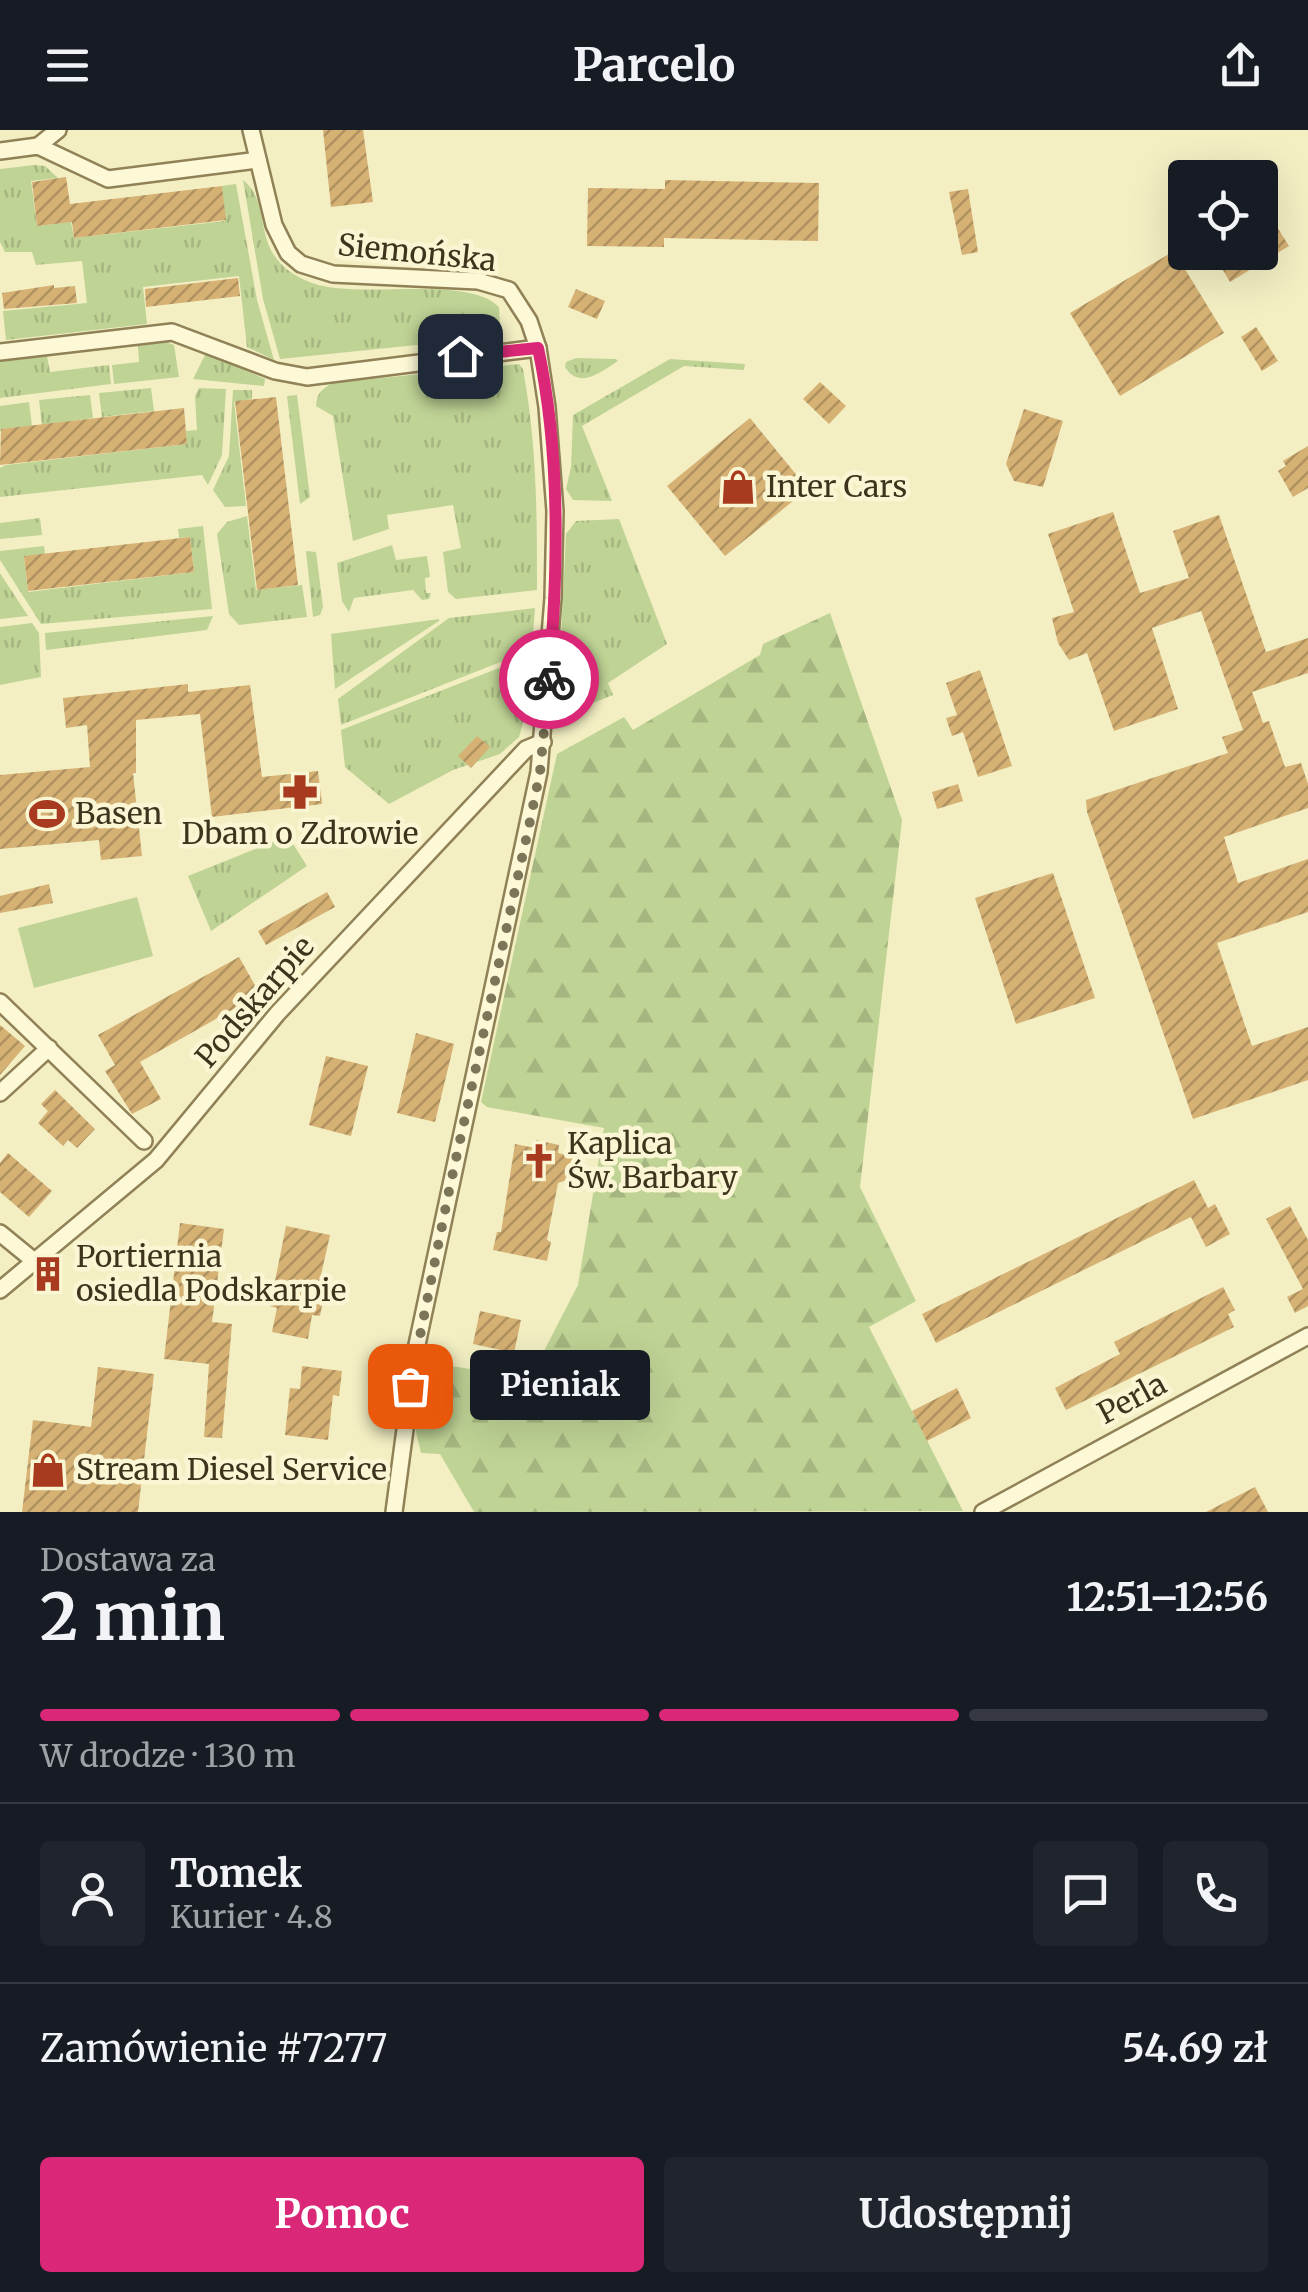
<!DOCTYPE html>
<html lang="pl">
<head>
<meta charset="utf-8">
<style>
  :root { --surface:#171b24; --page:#20242c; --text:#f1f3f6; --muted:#9ea1a6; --line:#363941; --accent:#db2777 }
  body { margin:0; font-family:Merriweather,serif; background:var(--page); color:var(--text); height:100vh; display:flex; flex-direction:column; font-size:38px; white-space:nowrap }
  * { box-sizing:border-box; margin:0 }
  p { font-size:32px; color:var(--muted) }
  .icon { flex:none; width:55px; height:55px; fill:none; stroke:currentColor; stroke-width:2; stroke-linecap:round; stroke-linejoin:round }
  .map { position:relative; height:1382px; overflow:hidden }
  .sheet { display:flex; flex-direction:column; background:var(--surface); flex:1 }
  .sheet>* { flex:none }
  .fabs { position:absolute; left:1168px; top:30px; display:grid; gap:20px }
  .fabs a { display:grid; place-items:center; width:110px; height:110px; border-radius:10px; background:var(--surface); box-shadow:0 10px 40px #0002; font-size:50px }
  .pin { position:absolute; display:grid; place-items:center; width:85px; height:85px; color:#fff; margin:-42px; border-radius:20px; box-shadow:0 5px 15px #0006 }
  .courier { position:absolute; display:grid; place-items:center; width:100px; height:100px; margin:-50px; border:8px solid #db2777; border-radius:50%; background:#fff; color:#222; box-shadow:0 2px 12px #0007 }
  .bubble { position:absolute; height:70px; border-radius:10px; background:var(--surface); box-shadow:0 10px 40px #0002; font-size:32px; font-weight:700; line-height:70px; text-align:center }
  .head em { font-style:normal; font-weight:700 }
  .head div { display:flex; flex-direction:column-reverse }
  .head { display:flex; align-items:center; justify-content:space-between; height:170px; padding:0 40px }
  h1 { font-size:65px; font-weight:700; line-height:75px }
  .bar { display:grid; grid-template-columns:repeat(4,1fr); gap:15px 10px; align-content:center; height:120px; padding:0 40px }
  .bar i { height:12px; border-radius:8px; background:var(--line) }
  .bar .on { background:var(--accent) }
  .bar p { grid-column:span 4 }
  .line { display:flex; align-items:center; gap:25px; padding:0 40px; border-top:2px solid var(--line) }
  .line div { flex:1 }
  .round { display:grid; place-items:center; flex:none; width:105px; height:105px; border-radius:10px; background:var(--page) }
  .primary-button { display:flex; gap:20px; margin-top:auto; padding:20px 40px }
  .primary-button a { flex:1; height:115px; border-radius:10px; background:var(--accent); color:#fff; font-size:40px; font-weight:700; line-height:115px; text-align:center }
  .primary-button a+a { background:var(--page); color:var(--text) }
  header { display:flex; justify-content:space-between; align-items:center; height:130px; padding:0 40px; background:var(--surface); font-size:45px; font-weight:700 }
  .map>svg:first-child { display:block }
  .grass { fill:url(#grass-tufts) }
  .forest { fill:url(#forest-firs) }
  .pitch { fill:#bfd395 }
  .building { fill:url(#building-hatch) }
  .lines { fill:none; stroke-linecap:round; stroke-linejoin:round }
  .minor-casing { stroke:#908157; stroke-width:20 }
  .minor { stroke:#fdf9d7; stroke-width:15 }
  .done { stroke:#7d7557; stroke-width:10; stroke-dasharray:0 18 }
  .route { stroke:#db2777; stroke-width:12 }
  .labels { text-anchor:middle; stroke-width:9; stroke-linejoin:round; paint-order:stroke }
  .street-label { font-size:30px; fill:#3e341d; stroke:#faf6d3 }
  .poi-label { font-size:30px; fill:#3e341d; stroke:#faf6d3; text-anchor:start }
</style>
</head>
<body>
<header><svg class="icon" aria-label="menu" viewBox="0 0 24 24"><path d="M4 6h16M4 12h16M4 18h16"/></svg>Parcelo<svg class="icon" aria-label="share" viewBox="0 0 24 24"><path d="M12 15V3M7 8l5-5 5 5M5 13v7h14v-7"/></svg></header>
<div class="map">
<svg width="1308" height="1382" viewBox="0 0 1308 1382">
  <defs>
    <pattern id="grass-tufts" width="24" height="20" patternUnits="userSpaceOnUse" patternTransform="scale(2.5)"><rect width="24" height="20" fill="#bfd395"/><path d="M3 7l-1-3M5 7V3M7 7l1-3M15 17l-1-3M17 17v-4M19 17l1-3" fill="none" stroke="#a5b680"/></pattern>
    <pattern id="forest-firs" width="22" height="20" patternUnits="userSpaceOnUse" patternTransform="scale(2.5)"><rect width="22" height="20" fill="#bfd395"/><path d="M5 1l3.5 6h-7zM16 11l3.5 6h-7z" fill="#a5b680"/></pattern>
    <pattern id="building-hatch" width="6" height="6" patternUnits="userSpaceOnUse" patternTransform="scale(2.5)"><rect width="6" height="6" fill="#d6b174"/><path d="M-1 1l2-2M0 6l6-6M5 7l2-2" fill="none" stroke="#af915f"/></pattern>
  </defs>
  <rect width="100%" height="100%" fill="#f3efc3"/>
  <g class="grass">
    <path d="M34 35 45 36 58 48 31 51 37 96 71 92 74 108 225 91 222 56 236 54 257 170 274 230 247 217 239 146 143 157 147 194 6 210 3 181 87 173 82 131 36 135 32 122H5L0 112V39Z"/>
    <path d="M243 50C277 77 244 127 312 153 358 170 467 144 499 177L500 197 485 208 280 229 263 169Z"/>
    <path d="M166 212 174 215 179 247 114 254 112 235 139 232 138 216Z"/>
    <path d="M206 223 265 249 264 256 193 249Z"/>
    <path d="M47 226 50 242 109 235 111 254 0 268V232Z"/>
    <path d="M576 228 616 229 618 231C601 242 579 260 565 237L566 232Z"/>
    <path d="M670 229 745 234 744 240 684 236 582 296 612 371 573 370 566 359 571 337 573 285Z"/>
    <path d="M519 234 523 239C537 315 537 383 537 460L456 469 448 462 443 422 461 418 453 375 387 385 389 399 353 411 333 286 316 276C317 263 321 260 332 253Z"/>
    <path d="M151 258 154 281 102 287 99 263Z"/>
    <path d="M199 258 226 259 222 325 208 355 202 345 0 367V338L6 335 187 314 186 301 197 300 195 266Z"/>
    <path d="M233 260H252V269L234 272 246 376 225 377 213 360 229 326Z"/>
    <path d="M90 265 93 288 42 295 39 270Z"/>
    <path d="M297 265 310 367 300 374 287 266Z"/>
    <path d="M29 272 32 296 2 299 0 302V276Z"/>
    <path d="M247 386 256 460 302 455 307 487 239 495 229 484 217 404 227 392Z"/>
    <path d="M40 388 42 405 0 409V393Z"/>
    <path d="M619 389 667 514 608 553 613 565 570 582 558 570 566 404 576 391Z"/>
    <path d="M203 396 212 479 41 494 0 430V421L44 416 45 424 24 427 28 462 194 442 190 407 179 408 178 399Z"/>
    <path d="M392 415 396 430 427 426 430 447 425 448 426 463H431L429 469 422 470 413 460 354 468 349 482 342 471 337 433Z"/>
    <path d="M306 421 316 422 323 477 320 485 313 487Z"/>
    <path d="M0 443 28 486 0 489Z"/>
    <path d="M535 478 527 578 519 607 500 624 453 640 389 674 345 637 341 600 509 534 503 531 341 595 338 569 449 488Z"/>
    <path d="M213 486 207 500 46 520 45 503Z"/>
    <path d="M439 489V491L335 559 331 504Z"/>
    <path d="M32 493 39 503 41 547 0 555V497Z"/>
    <path d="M288 706 307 736 211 801 188 746Z"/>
  </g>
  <path class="forest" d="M830 483 902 690 860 1057 916 1171 869 1197 963 1381 474 1382 440 1324 421 1323 416 1302 424 1232 530 1248 578 1155 604 998 487 977 481 972 557 624 624 587 633 600 760 525 763 514Z"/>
  <path class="pitch" d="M137 767 153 826 34 858 18 798Z"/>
  <g class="building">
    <path d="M323 0H363L373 72 331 77Z"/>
    <path d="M66 47 70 74 222 56 226 90 74 108 72 92 37 96 32 52Z"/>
    <path d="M665 50 819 53 818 111 664 108V117L587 116 588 58 665 59Z"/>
    <path d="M968 59 978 122 962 125 949 62Z"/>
    <path d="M1260 70 1289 116 1230 152 1212 122H1260Z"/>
    <path d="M1174 121 1224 203 1120 266 1070 183Z"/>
    <path d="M238 148 240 166 146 177 145 159Z"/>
    <path d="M54 155V158L75 156 77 173 4 179 2 163Z"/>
    <path d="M576 159 605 171 597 189 568 177Z"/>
    <path d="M1256 197 1278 231 1262 241 1241 207Z"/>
    <path d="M820 252 846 276 829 294 803 269Z"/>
    <path d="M276 267 298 455 257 460 235 271Z"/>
    <path d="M184 278 187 314 0 335 1 299Z"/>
    <path d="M1024 279 1063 291 1043 357 1014 351 1006 334Z"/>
    <path d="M750 288 808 359 725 426 667 356Z"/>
    <path d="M1308 316V358L1293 367 1278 341 1286 336 1283 331Z"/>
    <path d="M1113 382 1140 463 1189 448 1173 401 1219 385 1266 522 1308 508V543L1252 562 1263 593 1269 591 1285 637 1301 633 1308 654V678L1224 707 1238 753 1308 729V782L1217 813 1252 916 1308 897V950L1193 989 1087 682 1086 670 1228 623 1222 607 1243 600 1201 481 1152 498 1178 579 1114 601 1087 523 1069 530 1058 513 1052 488 1074 482 1048 404Z"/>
    <path d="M190 407 194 442 28 461 24 426Z"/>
    <path d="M980 540 1012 636 978 647 963 602 952 606 946 588 957 585 946 553Z"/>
    <path d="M188 554V562L250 555 262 647 318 641 322 674 212 687 200 584 136 590V643H133L142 726 101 730 99 710 0 719V645L90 637 87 595 66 598 63 568Z"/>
    <path d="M477 606 490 617 471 638 458 626Z"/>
    <path d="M958 654 963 671 937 679 932 662Z"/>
    <path d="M1053 743 1095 868 1016 894 975 768Z"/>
    <path d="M49 754 53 773 0 783V766Z"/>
    <path d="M327 762 335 777 266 815 258 801Z"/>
    <path d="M239 827 260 864 140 932 161 969 132 984 105 941 115 935 98 905Z"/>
    <path d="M0 895 25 916 0 945Z"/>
    <path d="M416 903 454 914 435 992 397 983Z"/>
    <path d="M326 926 368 936 351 1006 309 995Z"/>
    <path d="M55 960 95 999 77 1018 68 1010 63 1016 38 993 48 981 41 974Z"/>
    <path d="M536 1010 559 1015 558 1023 571 1026 578 1038 576 1047 558 1053 547 1110 551 1112 547 1131 493 1120 497 1102H501L515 1014 535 1018Z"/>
    <path d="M8 1023 52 1061 29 1087 0 1062V1033Z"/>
    <path d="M1194 1050 1208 1078 1215 1074 1230 1104 1206 1117 1191 1087 936 1213 922 1184Z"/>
    <path d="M1290 1076 1308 1110V1176L1295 1183 1287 1167 1303 1159 1266 1089Z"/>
    <path d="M180 1093 224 1099 212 1192 232 1194 222 1308 204 1307 209 1234 164 1229Z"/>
    <path d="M286 1096 330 1105 321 1145 328 1146 320 1186 312 1185 308 1209 272 1202 277 1178 270 1176Z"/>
    <path d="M1223 1157 1235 1180 1228 1184 1234 1197 1066 1280 1055 1258 1120 1224 1114 1212Z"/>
    <path d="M480 1181 521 1190 514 1223 473 1214Z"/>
    <path d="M302 1236 342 1241 339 1266 333 1265 328 1310 285 1305 290 1258 300 1259Z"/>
    <path d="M98 1237 154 1244 138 1382H22L33 1290 91 1297Z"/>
    <path d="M957 1258 971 1288 927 1311 912 1281Z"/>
    <path d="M1255 1357 1268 1382H1206Z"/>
  </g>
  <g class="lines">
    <defs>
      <g id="minor">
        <path d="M251 0 274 95 288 123 301 134 333 144 478 151 509 160 529 191 538 218 547 277 555 381 553 468 539 642 415 1224 394 1382"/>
        <path d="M38 16 58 0"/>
        <path d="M0 21 38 16 108 49 258 30"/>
        <path d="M0 222 172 202 275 241 307 247 538 218"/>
        <path d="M0 872 144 1011"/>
        <path d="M0 963 49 918"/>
        <path d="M0 1103 33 1130"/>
        <path d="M0 1160 156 1030 277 884 526 619 543 612"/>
        <path d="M983 1382 1308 1206"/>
      </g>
    </defs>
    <use href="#minor" class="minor-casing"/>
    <use href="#minor" class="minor"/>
  </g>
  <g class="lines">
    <path class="done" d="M410 1256 450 1056 529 696 540 642 549 549"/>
    <path class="route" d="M460 226 538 218C561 325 558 440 549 549"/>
  </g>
  <defs>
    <symbol id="shop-bare" viewBox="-9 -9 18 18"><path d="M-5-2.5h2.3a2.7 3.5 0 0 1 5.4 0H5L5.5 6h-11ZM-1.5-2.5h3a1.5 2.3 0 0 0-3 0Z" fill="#a73a1f" stroke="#faf6d3" stroke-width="2.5" paint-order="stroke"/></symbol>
    <symbol id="pharmacy-bare" viewBox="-9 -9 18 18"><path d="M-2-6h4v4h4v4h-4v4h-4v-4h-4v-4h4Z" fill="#a73a1f" stroke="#faf6d3" stroke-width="2.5" paint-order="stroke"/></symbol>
    <symbol id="stadium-bare" viewBox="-9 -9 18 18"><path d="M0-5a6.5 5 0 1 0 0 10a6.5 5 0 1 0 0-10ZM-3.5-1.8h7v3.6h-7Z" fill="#a73a1f" stroke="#faf6d3" stroke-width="2.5" paint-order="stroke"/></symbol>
    <symbol id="church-bare" viewBox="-9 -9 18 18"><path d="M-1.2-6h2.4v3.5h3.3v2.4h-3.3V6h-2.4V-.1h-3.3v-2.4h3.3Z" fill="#a73a1f" stroke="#faf6d3" stroke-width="2.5" paint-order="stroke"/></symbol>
    <symbol id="building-bare" viewBox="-9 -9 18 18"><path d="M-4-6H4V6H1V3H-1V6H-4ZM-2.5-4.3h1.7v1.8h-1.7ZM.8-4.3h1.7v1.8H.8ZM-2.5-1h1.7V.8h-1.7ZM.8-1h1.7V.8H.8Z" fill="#a73a1f" stroke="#faf6d3" stroke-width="2.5" paint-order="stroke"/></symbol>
  </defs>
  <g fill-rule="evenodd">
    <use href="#shop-bare" x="713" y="332" width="50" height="50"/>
    <use href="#pharmacy-bare" x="275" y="637" width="50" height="50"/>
    <use href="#stadium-bare" x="22" y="659" width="50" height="50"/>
    <use href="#church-bare" x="514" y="1006" width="50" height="50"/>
    <use href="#building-bare" x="23" y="1119" width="50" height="50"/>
    <use href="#shop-bare" x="23" y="1315" width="50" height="50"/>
  </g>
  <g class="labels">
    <g class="street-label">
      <text transform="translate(417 123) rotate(6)" y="10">Siemońska</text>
      <text transform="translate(255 872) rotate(-49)" y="10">Podskarpie</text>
      <text transform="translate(1132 1269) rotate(-28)" y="10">Perla</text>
    </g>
    <g class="poi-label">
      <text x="766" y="367">Inter Cars</text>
      <text x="75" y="694">Basen</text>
      <text x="300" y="714" text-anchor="middle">Dbam o Zdrowie</text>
      <text x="567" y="1024">Kaplica<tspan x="567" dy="34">Św. Barbary</tspan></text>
      <text x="76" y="1137">Portiernia<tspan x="76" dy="34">osiedla Podskarpie</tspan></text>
      <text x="76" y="1350">Stream Diesel Service</text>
    </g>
  </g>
</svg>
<div class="fabs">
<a><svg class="icon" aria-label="locate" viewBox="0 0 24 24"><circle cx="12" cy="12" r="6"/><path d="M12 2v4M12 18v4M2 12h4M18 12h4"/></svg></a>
</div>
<div class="pin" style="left:410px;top:1256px;background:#ea580c"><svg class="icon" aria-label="bag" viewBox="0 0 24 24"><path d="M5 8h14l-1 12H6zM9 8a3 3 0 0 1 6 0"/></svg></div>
<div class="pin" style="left:460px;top:226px;background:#1f2937"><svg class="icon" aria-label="home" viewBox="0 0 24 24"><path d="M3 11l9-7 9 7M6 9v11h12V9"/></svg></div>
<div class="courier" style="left:549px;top:549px"><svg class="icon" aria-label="bike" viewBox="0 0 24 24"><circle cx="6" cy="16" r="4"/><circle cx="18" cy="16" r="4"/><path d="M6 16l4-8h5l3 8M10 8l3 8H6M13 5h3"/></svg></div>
<div class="bubble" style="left:470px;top:1220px;width:180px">Pieniak</div>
</div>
<section class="sheet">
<div class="head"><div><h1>2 min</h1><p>Dostawa za</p></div><em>12:51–12:56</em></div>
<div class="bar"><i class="on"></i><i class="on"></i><i class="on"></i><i></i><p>W drodze · 130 m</p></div>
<div class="line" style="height:180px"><a class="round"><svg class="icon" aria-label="person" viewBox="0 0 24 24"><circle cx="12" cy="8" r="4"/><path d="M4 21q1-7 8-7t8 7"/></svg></a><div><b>Tomek</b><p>Kurier · 4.8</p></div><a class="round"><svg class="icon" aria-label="chat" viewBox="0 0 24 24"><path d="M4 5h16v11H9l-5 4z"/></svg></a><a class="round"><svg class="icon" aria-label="phone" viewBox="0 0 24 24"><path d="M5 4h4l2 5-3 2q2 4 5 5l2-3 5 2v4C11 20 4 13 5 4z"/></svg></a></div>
<div class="line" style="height:130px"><div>Zamówienie #7277</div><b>54.69 zł</b></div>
<div class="primary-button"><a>Pomoc</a><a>Udostępnij</a></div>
</section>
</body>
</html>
